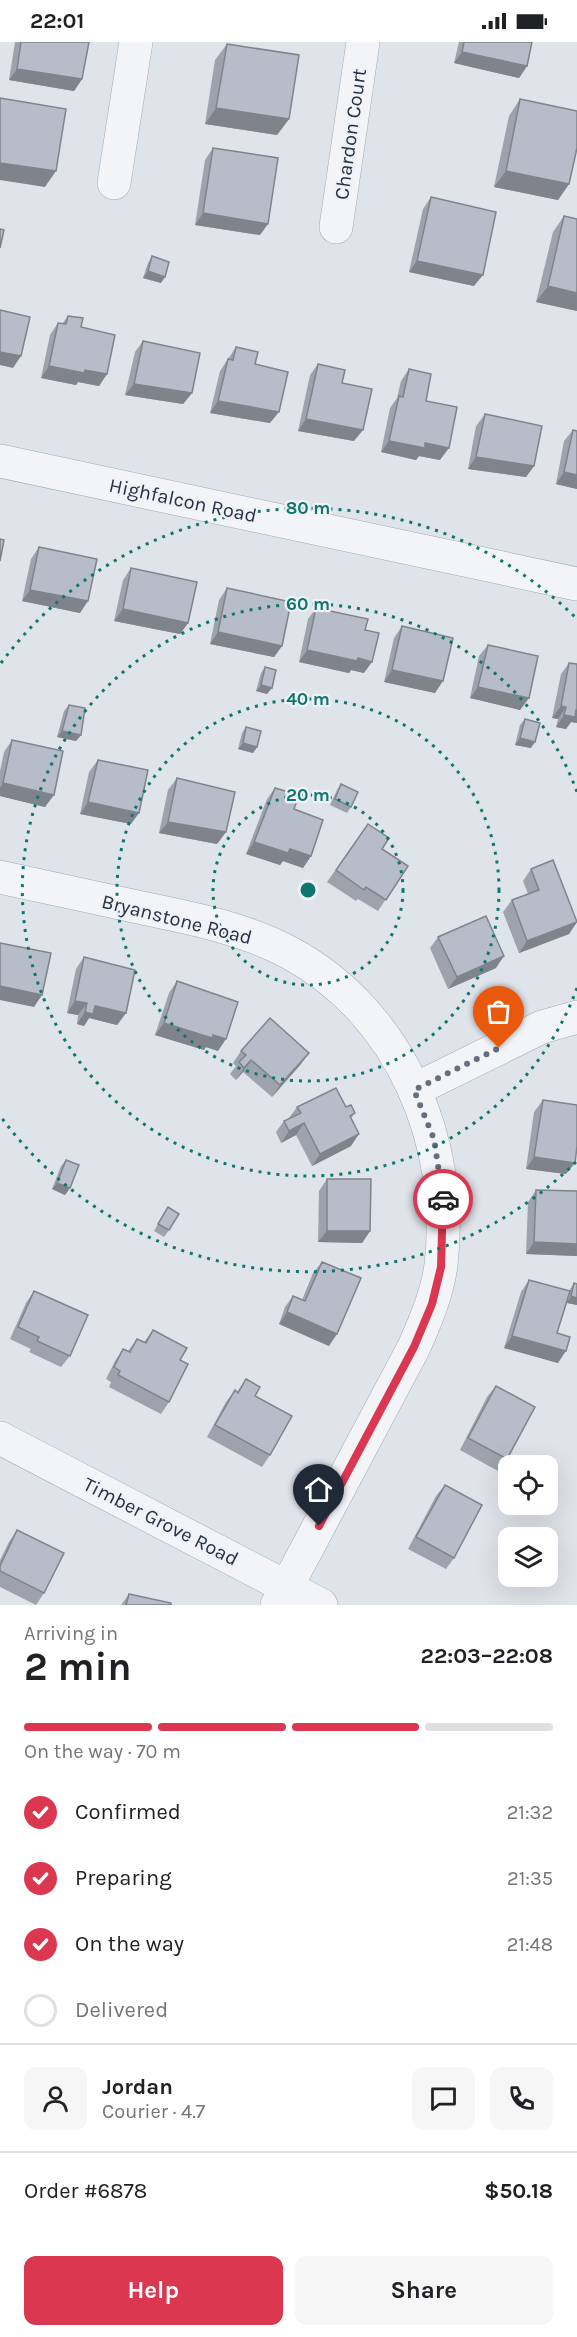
<!DOCTYPE html>
<html lang="en">
<head>
<meta charset="utf-8">
<style>
  :root { --surface:#fff; --page:#f6f6f6; --text:#202124; --muted:#757577; --line:#e0e0e0; --accent:#dc3751 }
  body { margin:0; font-family:Karla,sans-serif; background:var(--page); color:var(--text); height:100vh; display:flex; flex-direction:column; font-size:22px; white-space:nowrap }
  * { box-sizing:border-box; margin:0 }
  p { font-size:20px; color:var(--muted) }
  .icon { flex:none; width:33px; height:33px; fill:none; stroke:currentColor; stroke-width:2; stroke-linecap:round; stroke-linejoin:round }
  .map { position:relative; height:1563px; overflow:hidden }
  .panel { display:flex; flex-direction:column; background:var(--surface); flex:1 }
  .panel>* { flex:none }
  .tools { position:absolute; left:498px; top:1413px; display:grid; gap:12px }
  .tools a { display:grid; place-items:center; width:60px; height:60px; border-radius:12px; background:var(--surface); box-shadow:0 6px 24px #0002; font-size:30px }
  .pin { position:absolute; display:grid; place-items:center; width:51px; height:51px; color:#fff; margin:-62px -26px; border-radius:50% 50% 50% 0; rotate:-45deg; box-shadow:0 0 6px #0007 }
  .pin .icon { rotate:45deg }
  .courier { position:absolute; display:grid; place-items:center; width:60px; height:60px; margin:-30px; border:4px solid #dc3751; border-radius:50%; background:#fff; color:#222; box-shadow:0 2px 8px #0007 }
  .head em { font-style:normal; font-weight:700 }
  .head div { display:flex; flex-direction:column-reverse }
  .head { display:flex; align-items:center; justify-content:space-between; height:102px; padding:0 24px }
  h1 { font-size:39px; font-weight:700; line-height:45px }
  .bar { display:grid; grid-template-columns:repeat(4,1fr); gap:9px 6px; align-content:center; height:72px; padding:0 24px }
  .bar i { height:8px; border-radius:4px; background:var(--line) }
  .bar .active { background:var(--accent) }
  .bar p { grid-column:span 4 }
  .line { display:flex; align-items:center; gap:15px; padding:0 24px; border-top:2px solid var(--line) }
  .line div { flex:1 }
  .round { display:grid; place-items:center; flex:none; width:63px; height:63px; border-radius:12px; background:var(--page) }
  ol { padding:0 24px; list-style:none }
  li { display:flex; align-items:center; gap:18px; height:66px }
  li p { margin-inline-start:auto }
  li .icon { padding:6px; border-radius:50%; background:var(--accent); color:#fff; stroke-width:4 }
  li:last-child { color:var(--muted) }
  li i { width:33px; height:33px; border:3px solid var(--line); border-radius:50% }
  .action { display:flex; gap:12px; margin-top:auto; padding:12px 24px }
  .action a { flex:1; height:69px; border-radius:12px; background:var(--accent); color:#fff; font-size:24px; font-weight:700; line-height:69px; text-align:center }
  .action a+a { background:var(--page); color:var(--text) }
  .status { display:flex; justify-content:space-between; align-items:center; height:42px; padding:0 30px; background:var(--surface); direction:ltr }
  .status svg { height:16px; fill:currentColor }
  .map>svg:first-child { display:block }
  .lines { fill:none; stroke-linecap:round; stroke-linejoin:round }
  .minor-casing { stroke:#a4aab5; stroke-width:34 }
  .minor { stroke:#f2f4f8; stroke-width:33 }
  .wall { fill:#9da2ac }
  .shaded-wall { fill:#7f848c }
  .building { fill:#b6bcc8; stroke:#7f848c; stroke-width:1.5 }
  .done { stroke:#676f7d; stroke-width:6; stroke-dasharray:0 10.8 }
  .route { stroke:#dc3751; stroke-width:8 }
  .ring { fill:none; stroke:#0f766e; stroke-width:3; stroke-dasharray:3 6 }
  .labels { text-anchor:middle; stroke-width:4.5; stroke-linejoin:round; paint-order:stroke }
  .street-label { font-size:20px; fill:#263143; stroke:#eff2f7 }
  .centre { fill:#0f766e; stroke:#eff2f7; stroke-width:3 }
  .ring-label { font-size:18px; text-anchor:middle; font-weight:bold; fill:#0f766e; stroke:#eff2f7; stroke-width:4.5; stroke-linejoin:round; paint-order:stroke }
</style>
</head>
<body>
<div class="status"><b>22:01</b><svg viewBox="0 0 49 12"><path d="M0 12V9h3v3zM5 12V6h3v6zM10 12V3h3v9zM15 12V0h3v12zM26 1h20v11H26zM47 4h2v5h-2z"/></svg></div>
<div class="map">
<svg width="577" height="1563" viewBox="0 0 577 1563">
  <rect width="100%" height="100%" fill="#dfe3ea"/>
  <g class="lines">
    <defs>
      <g id="minor">
        <path d="M114 141 136 0"/>
        <path d="M336 185 363 0"/>
        <path d="M0 419 577 542"/>
        <path d="M0 835C49 846 98 856 147 867 195 877 246 887 290 911 401 971 455 1101 441 1223 437 1252 426 1278 414 1305L277 1563"/>
        <path d="M414 1048 542 985 577 975"/>
        <path d="M0 1396 321 1563"/>
      </g>
    </defs>
    <use href="#minor" class="minor-casing"/>
    <use href="#minor" class="minor"/>
  </g>
  <g class="wall">
    <path d="M15 0H89L82 37 74 49 9 38Z"/>
    <path d="M459 0H532L527 24 519 36 454 21Z"/>
    <path d="M227 2 289 77 277 93 205 82 215 18Z"/>
    <path d="M520 57 569 142 558 158 494 145 509 74Z"/>
    <path d="M213 106 260 193 195 183 205 118Z"/>
    <path d="M431 155 474 244 409 230 423 167Z"/>
    <path d="M564 174 577 269 536 260 553 190Z"/>
    <path d="M152 214 161 241 143 236 148 221Z"/>
    <path d="M68 274 81 285 107 332 99 344 78 340 76 343 41 336 50 293 58 281 62 282Z"/>
    <path d="M143 299 192 351 183 362 125 353 135 310Z"/>
    <path d="M236 305 255 322 270 381 210 371 220 329Z"/>
    <path d="M318 322 342 341 354 399 298 389 310 333Z"/>
    <path d="M409 327 426 359 440 418 419 414 416 418 381 410 390 366 397 356 401 339Z"/>
    <path d="M485 372 534 424 526 435 468 427 476 384Z"/>
    <path d="M573 388 577 389V447L556 442 564 399Z"/>
    <path d="M39 505 80 571 22 559 31 517Z"/>
    <path d="M131 526 188 581 180 592 114 579 123 538Z"/>
    <path d="M227 546 282 604 274 615 210 602 219 558Z"/>
    <path d="M316 566 365 588 364 631 351 628 349 631 299 620 308 577Z"/>
    <path d="M402 584 435 651 384 640 394 596Z"/>
    <path d="M488 603 529 656 520 668 470 656 479 614Z"/>
    <path d="M569 621 577 622V681L571 680 566 687 556 685 558 677 552 676 561 632Z"/>
    <path d="M265 625 267 652 256 649 261 631Z"/>
    <path d="M69 663 81 693 76 699 57 695 64 669Z"/>
    <path d="M525 677 531 706 515 703 520 683Z"/>
    <path d="M246 685 257 705 253 711 238 707 242 691Z"/>
    <path d="M12 698 45 765 0 754V729L4 710Z"/>
    <path d="M98 718 131 782 80 772 89 730Z"/>
    <path d="M177 736 226 790 217 802 159 791 168 748Z"/>
    <path d="M341 742 351 765 347 771 330 763 337 748Z"/>
    <path d="M275 746 294 767 311 814 303 826 283 819 280 823 246 812 267 757Z"/>
    <path d="M368 782 382 807 408 824 378 869 358 857 356 859 327 840Z"/>
    <path d="M531 827 577 880 569 892 519 911 503 870 512 858 528 852 523 839Z"/>
    <path d="M438 895 496 926 448 947 430 906Z"/>
    <path d="M84 915 126 971 117 983 89 976 84 984 77 982 78 973 67 971 76 927Z"/>
    <path d="M177 939 218 1009 206 1005 204 1008 155 993 169 951Z"/>
    <path d="M241 1009 309 1011 300 1023 272 1055 243 1030 236 1038 230 1032 236 1024 233 1021Z"/>
    <path d="M543 1058 566 1132 526 1127 534 1070Z"/>
    <path d="M297 1065H346L355 1071 351 1076V1104L312 1124 296 1093 281 1101 276 1090 284 1079 289 1076Z"/>
    <path d="M66 1118 70 1146 65 1153 52 1147 61 1124Z"/>
    <path d="M327 1137 370 1189 362 1201 318 1200 319 1149Z"/>
    <path d="M536 1148 577 1149V1214L526 1212 528 1160Z"/>
    <path d="M168 1165 169 1188 164 1195 154 1189Z"/>
    <path d="M322 1220 329 1304 279 1282 285 1265 293 1254 302 1258 313 1231Z"/>
    <path d="M529 1238 569 1249 574 1241 577 1263 567 1261 557 1291 558 1321 504 1306 521 1250Z"/>
    <path d="M34 1249 70 1314 61 1325 29 1310 31 1307 10 1297 26 1261Z"/>
    <path d="M153 1288 180 1318 169 1360 161 1372 109 1345 111 1340 106 1337 115 1319 123 1307 128 1309 137 1297 144 1300Z"/>
    <path d="M246 1337 255 1354 270 1413 262 1425 207 1395 226 1360 235 1348 237 1350Z"/>
    <path d="M496 1344 507 1417 498 1429 460 1408 487 1355Z"/>
    <path d="M445 1443 454 1516 446 1527 408 1507 436 1454Z"/>
    <path d="M17 1488 44 1551 36 1563 0 1545V1518L9 1500Z"/>
    <path d="M129 1552 171 1563H121Z"/>
  </g>
  <g class="shaded-wall">
    <path d="M462 10 527 24 519 36 454 21Z"/>
    <path d="M17 27 82 37 74 49 9 38Z"/>
    <path d="M216 66 289 77 277 93 205 82Z"/>
    <path d="M0 121 56 129 45 145 0 138Z"/>
    <path d="M506 129 569 142 558 158 494 145Z"/>
    <path d="M203 171 268 182 260 193 195 183Z"/>
    <path d="M417 219 483 233 474 244 409 230Z"/>
    <path d="M148 229 165 235 161 241 143 236Z"/>
    <path d="M548 244 577 251V269L536 260Z"/>
    <path d="M0 310 21 314 13 326 0 323Z"/>
    <path d="M49 324 85 328 107 332 99 344 78 340 76 343 41 336Z"/>
    <path d="M134 342 192 351 183 362 125 353Z"/>
    <path d="M218 359 279 370 270 381 210 371Z"/>
    <path d="M306 377 363 388 354 399 298 389Z"/>
    <path d="M389 399 425 401 449 406 440 418 419 414 416 418 381 410Z"/>
    <path d="M476 415 534 424 526 435 468 427Z"/>
    <path d="M564 430 577 433V447L556 442Z"/>
    <path d="M30 548 88 559 80 571 22 559Z"/>
    <path d="M123 567 188 581 180 592 114 579Z"/>
    <path d="M218 590 282 604 274 615 210 602Z"/>
    <path d="M307 608 358 616 372 620 364 631 351 628 349 631 299 620Z"/>
    <path d="M392 628 443 639 435 651 384 640Z"/>
    <path d="M261 643 272 646 267 652 256 649Z"/>
    <path d="M478 645 529 656 520 668 470 656Z"/>
    <path d="M561 664 566 665 558 677 552 676Z"/>
    <path d="M576 668H577V681L571 680 566 687 556 685 564 673Z"/>
    <path d="M62 689 81 693 76 699 57 695Z"/>
    <path d="M520 696 535 700 531 706 515 703Z"/>
    <path d="M243 701 257 705 253 711 238 707Z"/>
    <path d="M3 741 54 753 45 765 0 754V746Z"/>
    <path d="M88 760 139 771 131 782 80 772Z"/>
    <path d="M168 780 226 790 217 802 159 791Z"/>
    <path d="M254 800 290 807 311 814 303 826 283 819 280 823 246 812Z"/>
    <path d="M577 880 569 892 519 911 527 899Z"/>
    <path d="M504 914 496 926 448 947 457 935Z"/>
    <path d="M0 944 42 953 34 965 0 958Z"/>
    <path d="M75 959 87 961 78 973 67 971Z"/>
    <path d="M95 964 126 971 117 983 89 976 84 984 77 982 85 970Z"/>
    <path d="M164 981 213 993 226 997 218 1009 206 1005 204 1008 155 993Z"/>
    <path d="M309 1011 300 1023 272 1055 280 1043Z"/>
    <path d="M251 1018 243 1030 236 1038 244 1026Z"/>
    <path d="M304 1081 296 1093 281 1101 289 1089Z"/>
    <path d="M359 1092 351 1104 312 1124 320 1112Z"/>
    <path d="M534 1115 575 1121 566 1132 526 1127Z"/>
    <path d="M57 1141 70 1146 65 1153 52 1147Z"/>
    <path d="M327 1189H370L362 1201 318 1200Z"/>
    <path d="M534 1200 577 1202V1214L526 1212Z"/>
    <path d="M571 1254 577 1256V1263L567 1261Z"/>
    <path d="M287 1270 337 1292 329 1304 279 1282Z"/>
    <path d="M512 1294 566 1309 558 1321 504 1306Z"/>
  </g>
  <g class="building">
    <path d="M21 0H89L82 37 17 27Z"/>
    <path d="M464 0H532L527 24 462 10Z"/>
    <path d="M227 2 299 13 289 77 216 66Z"/>
    <path d="M0 56 66 67 56 129 0 121Z"/>
    <path d="M520 57 577 69V106L569 142 506 129Z"/>
    <path d="M213 106 278 116 268 182 203 171Z"/>
    <path d="M431 155 496 170 483 233 417 219Z"/>
    <path d="M564 174 577 177V251L548 244Z"/>
    <path d="M0 187 4 188 0 206Z"/>
    <path d="M152 214 169 220 165 235 148 229Z"/>
    <path d="M0 268 30 275 21 314 0 310Z"/>
    <path d="M68 274 83 276 81 285 115 293 107 332 85 328 84 331 49 324 58 281 66 282Z"/>
    <path d="M143 299 200 311 192 351 134 342Z"/>
    <path d="M236 305 258 310 255 322 288 330 279 370 218 359 228 317 233 318Z"/>
    <path d="M318 322 345 328 342 341 372 347 363 388 306 377Z"/>
    <path d="M409 327 431 332 426 359 457 365 449 406 425 401V406L389 399 399 354 403 355Z"/>
    <path d="M485 372 542 384 534 424 476 415Z"/>
    <path d="M573 388 577 389V433L564 430Z"/>
    <path d="M0 497 4 498 0 519Z"/>
    <path d="M39 505 97 517 88 559 30 548Z"/>
    <path d="M131 526 197 540 188 581 123 567Z"/>
    <path d="M227 546 291 560 282 604 218 590Z"/>
    <path d="M316 566 368 577 365 588 379 591 372 620 358 616 357 619 307 608Z"/>
    <path d="M402 584 453 596 443 639 392 628Z"/>
    <path d="M488 603 538 614 529 656 478 645Z"/>
    <path d="M569 621 577 622V668H576L575 675 564 673 566 665 561 664Z"/>
    <path d="M265 625 276 628 272 646 261 643Z"/>
    <path d="M69 663 85 666 81 693 62 689Z"/>
    <path d="M525 677 540 681 535 700 520 696Z"/>
    <path d="M246 685 261 689 257 705 243 701Z"/>
    <path d="M12 698 63 709 54 753 3 741Z"/>
    <path d="M98 718 148 728 139 771 88 760Z"/>
    <path d="M177 736 235 750 226 790 168 780Z"/>
    <path d="M341 742 358 750 351 765 335 757Z"/>
    <path d="M275 746 299 753 294 767 323 778 311 814 290 807 288 811 254 800Z"/>
    <path d="M368 782 389 796 382 807 408 824 386 858 366 845 364 848 336 828Z"/>
    <path d="M553 818 577 880 527 899 512 858 539 848 531 827Z"/>
    <path d="M486 874 504 914 457 935 438 895Z"/>
    <path d="M0 901 51 911 42 953 0 944Z"/>
    <path d="M84 915 135 928 126 971 95 964 93 972 85 970 87 961 75 959Z"/>
    <path d="M177 939 238 960 226 997 213 993 212 996 164 981Z"/>
    <path d="M270 976 309 1011 280 1043 251 1018 244 1026 239 1020 246 1013 241 1009Z"/>
    <path d="M336 1046 346 1065 351 1063 355 1071 350 1074 359 1092 320 1112 304 1081 289 1089 284 1079 301 1071 297 1065Z"/>
    <path d="M543 1058 577 1063V1104L575 1121 534 1115Z"/>
    <path d="M66 1118 79 1123 70 1146 57 1141Z"/>
    <path d="M327 1137H371L370 1189H327Z"/>
    <path d="M536 1148 577 1149V1202L534 1200Z"/>
    <path d="M168 1165 179 1172 169 1188 158 1182Z"/>
    <path d="M322 1220 361 1236 337 1292 287 1270 293 1254 305 1259Z"/>
    <path d="M529 1238 570 1249 557 1291 570 1295 566 1309 512 1294Z"/>
    <path d="M574 1241 577 1242V1256L571 1254Z"/>
    <path d="M34 1249 88 1273 70 1314 37 1299 39 1295 18 1285Z"/>
    <path d="M153 1288 187 1306 180 1318 188 1322 169 1360 118 1333 120 1329 114 1325 123 1307 130 1310 137 1297 146 1301Z"/>
    <path d="M246 1337 260 1345 255 1354 292 1374 270 1413 215 1383 235 1348 238 1351Z"/>
    <path d="M496 1344 535 1365 507 1417 468 1396Z"/>
    <path d="M445 1443 482 1463 454 1516 416 1495Z"/>
    <path d="M17 1488 64 1511 44 1551 0 1529V1524Z"/>
    <path d="M129 1552 171 1561V1563H126Z"/>
  </g>
  <g class="lines">
    <path class="done" d="M443 1157 434 1097 414 1048 499 1006"/>
    <path class="route" d="M319 1484 414 1305 432 1262 441 1225 443 1157"/>
  </g>
  <g class="ring">
    <circle cx="308" cy="848" r="95"/>
    <circle cx="308" cy="848" r="191"/>
    <path d="M577 946A286 286 0 1 1 577 750"/>
    <path d="M576 1120A382 382 0 0 1 1 1075M1 621A382 382 0 0 1 576 576"/>
  </g>
  <g class="labels">
    <g class="street-label">
      <text transform="translate(350 92) rotate(-82)" y="7">Chardon Court</text>
      <text transform="translate(183 458) rotate(12)" y="7">Highfalcon Road</text>
      <text transform="translate(177 877) rotate(14)" y="7">Bryanstone Road</text>
      <text transform="translate(161 1479) rotate(27)" y="7">Timber Grove Road</text>
    </g>
  </g>
  <circle cx="308" cy="848" r="9" class="centre"/>
  <g class="ring-label">
    <text x="308" y="472">80 m</text>
    <text x="308" y="568">60 m</text>
    <text x="308" y="663">40 m</text>
    <text x="308" y="759">20 m</text>
  </g>
</svg>
<div class="tools">
<a><svg class="icon" aria-label="locate" viewBox="0 0 24 24"><circle cx="12" cy="12" r="6"/><path d="M12 2v4M12 18v4M2 12h4M18 12h4"/></svg></a>
<a><svg class="icon" aria-label="layers" viewBox="0 0 24 24"><path d="M12 4l9 5-9 5-9-5zM3 14l9 5 9-5"/></svg></a>
</div>
<div class="pin" style="left:499px;top:1006px;background:#ea580c"><svg class="icon" aria-label="bag" viewBox="0 0 24 24"><path d="M5 8h14l-1 12H6zM9 8a3 3 0 0 1 6 0"/></svg></div>
<div class="pin" style="left:319px;top:1484px;background:#1f2937"><svg class="icon" aria-label="home" viewBox="0 0 24 24"><path d="M3 11l9-7 9 7M6 9v11h12V9"/></svg></div>
<div class="courier" style="left:443px;top:1157px"><svg class="icon" aria-label="car" viewBox="0 0 24 24"><path d="M5 17H2v-5l4-1 3-4h7l3 4 3 1v5h-3M9 17h6M6 11h13"/><circle cx="7" cy="17" r="2"/><circle cx="17" cy="17" r="2"/></svg></div>
</div>
<section class="panel">
<div class="head"><div><h1>2 min</h1><p>Arriving in</p></div><em>22:03–22:08</em></div>
<div class="bar"><i class="active"></i><i class="active"></i><i class="active"></i><i></i><p>On the way · 70 m</p></div>
<ol>
<li><svg class="icon" aria-label="check" viewBox="0 0 24 24"><path d="M5 12l5 5 9-10"/></svg>Confirmed<p>21:32</p></li>
<li><svg class="icon" aria-label="check" viewBox="0 0 24 24"><path d="M5 12l5 5 9-10"/></svg>Preparing<p>21:35</p></li>
<li><svg class="icon" aria-label="check" viewBox="0 0 24 24"><path d="M5 12l5 5 9-10"/></svg>On the way<p>21:48</p></li>
<li><i></i>Delivered</li>
</ol>
<div class="line" style="height:108px"><a class="round"><svg class="icon" aria-label="person" viewBox="0 0 24 24"><circle cx="12" cy="8" r="4"/><path d="M4 21q1-7 8-7t8 7"/></svg></a><div><b>Jordan</b><p>Courier · 4.7</p></div><a class="round"><svg class="icon" aria-label="chat" viewBox="0 0 24 24"><path d="M4 5h16v11H9l-5 4z"/></svg></a><a class="round"><svg class="icon" aria-label="phone" viewBox="0 0 24 24"><path d="M5 4h4l2 5-3 2q2 4 5 5l2-3 5 2v4C11 20 4 13 5 4z"/></svg></a></div>
<div class="line" style="height:78px"><div>Order #6878</div><b>$50.18</b></div>
<div class="action"><a>Help</a><a>Share</a></div>
</section>
</body>
</html>
